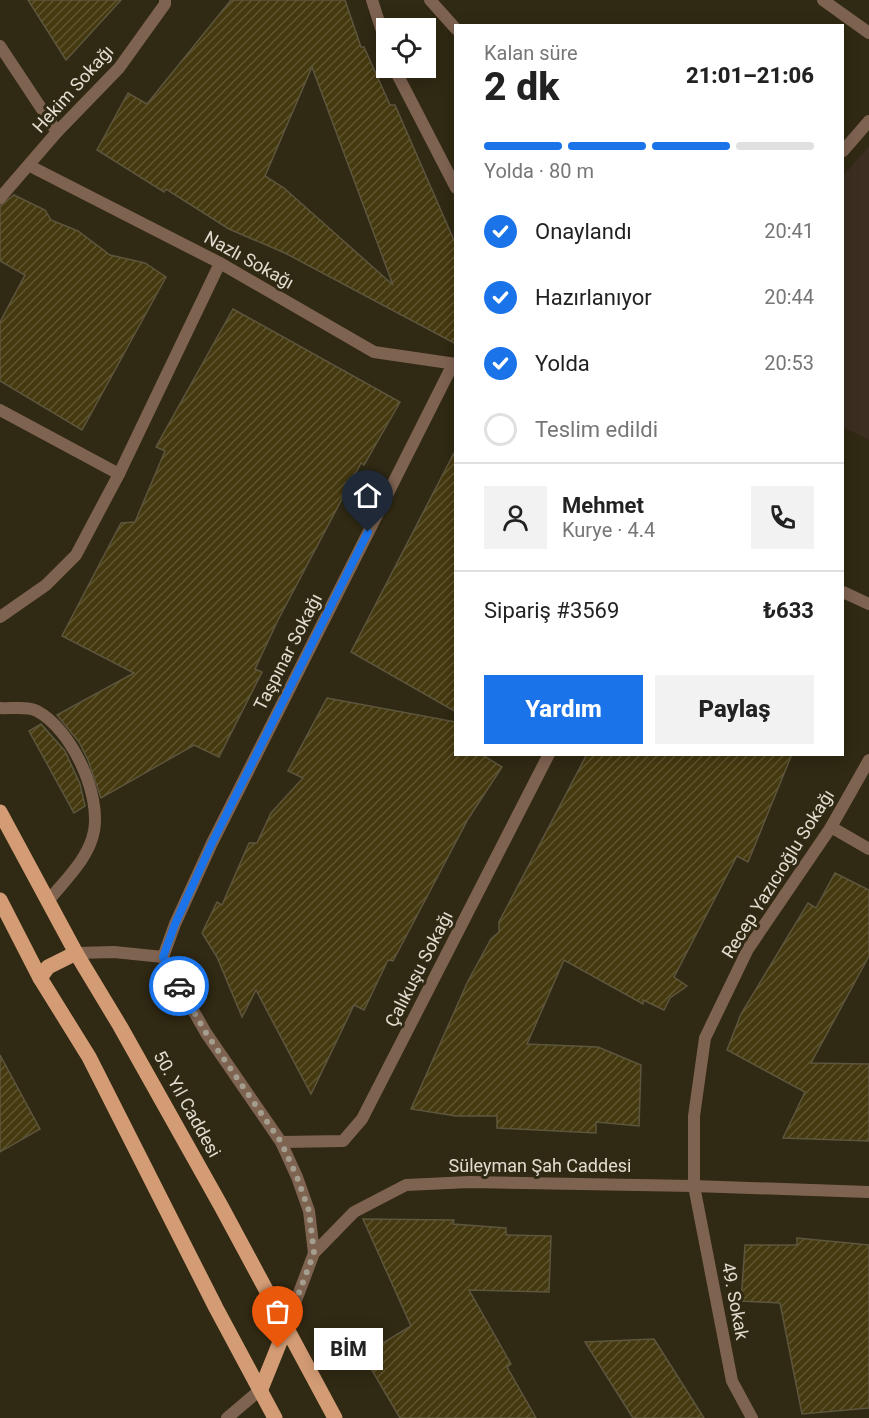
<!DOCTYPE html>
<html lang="tr">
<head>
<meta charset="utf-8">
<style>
  :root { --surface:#fff; --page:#f2f2f2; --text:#222; --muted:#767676; --line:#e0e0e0; --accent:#1a73e8 }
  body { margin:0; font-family:Roboto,sans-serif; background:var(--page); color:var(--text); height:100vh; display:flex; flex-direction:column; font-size:22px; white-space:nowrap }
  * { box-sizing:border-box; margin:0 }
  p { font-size:20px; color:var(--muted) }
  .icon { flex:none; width:33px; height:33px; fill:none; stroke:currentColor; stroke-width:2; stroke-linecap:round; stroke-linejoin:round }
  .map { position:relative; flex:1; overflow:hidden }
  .drawer { position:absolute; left:454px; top:24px; width:390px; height:732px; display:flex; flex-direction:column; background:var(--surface); border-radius:0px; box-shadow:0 3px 15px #0003 }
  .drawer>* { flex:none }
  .buttons { position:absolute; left:376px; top:18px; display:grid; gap:12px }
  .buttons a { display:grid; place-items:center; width:60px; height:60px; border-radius:0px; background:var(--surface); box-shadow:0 3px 15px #0003; font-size:30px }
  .pin { position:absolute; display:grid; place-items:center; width:51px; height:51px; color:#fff; margin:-62px -26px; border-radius:50% 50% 50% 0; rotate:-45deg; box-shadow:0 0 6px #0007 }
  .pin .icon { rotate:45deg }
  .courier { position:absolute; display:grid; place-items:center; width:60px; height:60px; margin:-30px; border:4px solid #1a73e8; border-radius:50%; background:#fff; color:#222; box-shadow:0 2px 8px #0007 }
  .bubble { position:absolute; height:42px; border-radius:0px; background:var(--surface); box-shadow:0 3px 15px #0003; font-size:20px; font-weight:800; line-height:42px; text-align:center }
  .overview em { font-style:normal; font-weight:800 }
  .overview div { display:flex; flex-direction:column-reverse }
  .overview { display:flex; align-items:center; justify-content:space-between; height:102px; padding:0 30px }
  h1 { font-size:39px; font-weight:800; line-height:45px }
  .bar { display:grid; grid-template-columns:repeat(4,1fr); gap:9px 6px; align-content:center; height:72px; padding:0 30px }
  .bar i { height:8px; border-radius:4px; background:var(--line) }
  .bar .active { background:var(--accent) }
  .bar p { grid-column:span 4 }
  .line { display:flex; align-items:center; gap:15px; padding:0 30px; border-top:2px solid var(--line) }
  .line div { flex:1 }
  .round { display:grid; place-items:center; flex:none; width:63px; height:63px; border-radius:0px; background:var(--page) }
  ol { padding:0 30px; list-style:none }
  li { display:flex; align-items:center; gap:18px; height:66px }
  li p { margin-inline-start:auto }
  li .icon { padding:6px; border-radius:50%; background:var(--accent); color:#fff; stroke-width:4 }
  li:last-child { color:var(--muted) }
  li i { width:33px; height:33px; border:3px solid var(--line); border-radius:50% }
  .action { display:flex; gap:12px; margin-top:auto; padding:12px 30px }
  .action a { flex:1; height:69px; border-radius:0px; background:var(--accent); color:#fff; font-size:24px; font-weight:800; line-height:69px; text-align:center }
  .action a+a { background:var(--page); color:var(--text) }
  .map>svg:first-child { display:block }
  .education { fill:#3c2e21 }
  .building { fill:url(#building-hatch); stroke:#5d563e; stroke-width:1.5; fill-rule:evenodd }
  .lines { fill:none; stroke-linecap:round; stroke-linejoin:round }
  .service { stroke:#7f6351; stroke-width:12 }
  .minor { stroke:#7f6351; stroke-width:12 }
  .tertiary { stroke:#7f6351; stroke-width:12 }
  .primary { stroke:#d49c75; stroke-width:15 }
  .done { stroke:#a39e8e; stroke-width:6; stroke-dasharray:0 10.8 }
  .route { stroke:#1a73e8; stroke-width:8 }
  .labels { text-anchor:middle; stroke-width:6; stroke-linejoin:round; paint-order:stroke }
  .street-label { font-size:18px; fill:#e1ddd0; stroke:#302913 }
</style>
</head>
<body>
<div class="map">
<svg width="869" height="1418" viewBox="0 0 869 1418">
  <defs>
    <pattern id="building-hatch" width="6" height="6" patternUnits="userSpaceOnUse" patternTransform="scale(1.5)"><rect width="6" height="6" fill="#45390f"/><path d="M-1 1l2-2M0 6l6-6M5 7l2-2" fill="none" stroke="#605531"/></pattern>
  </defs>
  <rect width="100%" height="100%" fill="#302913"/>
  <path class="education" d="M869 146V440L843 427V176Z"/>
  <g class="building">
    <path d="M28 0H121L66 60Z"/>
    <path d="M231 0H345L361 47H364L390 105H395L456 245V344L285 253 229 229 166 189 164 192 97 150 128 93 147 104ZM312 67 393 285 284 188 265 176Z"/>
    <path d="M14 195 45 210 51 220 78 231 110 255 145 263 166 277 82 430 0 381V322L25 275 0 261V206Z"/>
    <path d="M233 309 400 402 364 465 361 463 278 620 255 669 262 672 219 757 194 745 101 798 88 760 79 742 57 715 134 673 62 636 121 523 135 522 165 451 156 447Z"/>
    <path d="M456 449V712L351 652Z"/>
    <path d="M327 698 456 722V754H481L502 767 468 819 393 961 388 960 364 1010 354 1005 311 1094 256 990 242 1017 217 957 202 933 217 902 222 905 249 843H257L271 813 303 778 288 771Z"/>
    <path d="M41 724 65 751 80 784 85 806 74 813 29 731Z"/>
    <path d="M587 754H792L748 862 737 856 674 977 687 986 670 998 664 1010 643 1000V1004L564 960 527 1044 598 1047 641 1065 639 1126 596 1122V1133L497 1128V1116H456L411 1109 468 981 491 939 499 932V922Z"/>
    <path d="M835 873 869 890V956L811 1063 869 1064V1141L783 1138 805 1092 727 1050 741 1014 808 903 816 908Z"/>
    <path d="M0 1055 40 1129 0 1152Z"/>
    <path d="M363 1219 454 1220 453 1224 506 1228V1235L551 1236 549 1292 469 1290 511 1364 507 1367 536 1418H400L363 1355 411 1326Z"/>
    <path d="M797 1238 869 1245V1408L802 1414 780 1303 741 1301 745 1245H797Z"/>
    <path d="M654 1339 704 1418H633L585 1342Z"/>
  </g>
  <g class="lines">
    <path class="service" d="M0 708C10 709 28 706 37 711 71 729 101 793 94 831 89 858 66 879 49 900"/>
    <g class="minor">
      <path d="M372 0 387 47"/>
      <path d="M430 0 456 29"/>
      <path d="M0 46 57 132"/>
      <path d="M394 68 456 188"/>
      <path d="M843 151 869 121"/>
      <path d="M30 166 220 263 374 352 456 364"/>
      <path d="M0 198 57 132 119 68 165 4V0"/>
      <path d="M0 410 119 474"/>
      <path d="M843 592 869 604"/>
      <path d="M0 617 46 585 76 555 119 474 220 263"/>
      <path d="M831 827 869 849"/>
      <path d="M76 953 114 952 163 957"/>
      <path d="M281 1142 343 1141 362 1119 549 754"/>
      <path d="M314 1253 309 1211 297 1177 281 1142 206 1033 163 957 175 924 212 843 452 366"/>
      <path d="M752 1418 732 1381 694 1186V1116L705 1038 748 949 831 827 869 760"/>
    </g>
    <g class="tertiary">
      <path d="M823 0 869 33"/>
      <path d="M286 1327 314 1253 354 1212 406 1185 469 1182 694 1186 869 1192"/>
      <path d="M227 1418 261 1389"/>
    </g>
    <g class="primary">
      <path d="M0 812 76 953 120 1026 221 1206 335 1418"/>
      <path d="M0 900 40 978 89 1057 216 1308 275 1418"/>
      <path d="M40 978 48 967 76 953"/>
      <path d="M261 1389 286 1327"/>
    </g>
  </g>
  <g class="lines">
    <path class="done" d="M179 986 206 1033 281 1142 297 1177 309 1211 314 1253 278 1348"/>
    <path class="route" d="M179 986 163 957 175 924 212 843 368 532"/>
  </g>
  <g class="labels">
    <g class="street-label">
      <text transform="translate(73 89) rotate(-48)" y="6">Hekim Sokağı</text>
      <text transform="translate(249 260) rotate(29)" y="6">Nazlı Sokağı</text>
      <text transform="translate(288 652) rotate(-63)" y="6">Taşpınar Sokağı</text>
      <text transform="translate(778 874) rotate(-58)" y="6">Recep Yazıcıoğlu Sokağı</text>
      <text transform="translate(419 969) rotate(-63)" y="6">Çalıkuşu Sokağı</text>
      <text transform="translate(187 1104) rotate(61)" y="6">50. Yıl Caddesi</text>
      <text x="540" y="1172">Süleyman Şah Caddesi</text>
      <text transform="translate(735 1301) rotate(79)" y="6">49. Sokak</text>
    </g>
  </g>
</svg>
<div class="buttons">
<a><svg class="icon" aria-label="locate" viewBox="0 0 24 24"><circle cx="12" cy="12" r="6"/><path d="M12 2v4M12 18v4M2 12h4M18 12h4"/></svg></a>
</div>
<div class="pin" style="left:278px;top:1348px;background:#ea580c"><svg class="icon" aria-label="bag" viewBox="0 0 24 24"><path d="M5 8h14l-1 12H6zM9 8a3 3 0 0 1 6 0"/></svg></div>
<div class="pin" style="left:368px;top:532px;background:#1f2937"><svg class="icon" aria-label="home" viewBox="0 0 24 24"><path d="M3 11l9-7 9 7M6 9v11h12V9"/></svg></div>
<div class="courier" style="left:179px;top:986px"><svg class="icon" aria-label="car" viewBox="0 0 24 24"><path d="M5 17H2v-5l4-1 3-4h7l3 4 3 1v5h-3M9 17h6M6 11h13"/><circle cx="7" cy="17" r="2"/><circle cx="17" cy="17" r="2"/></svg></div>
<div class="bubble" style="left:314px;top:1328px;width:69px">BİM</div>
<section class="drawer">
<div class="overview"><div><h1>2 dk</h1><p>Kalan süre</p></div><em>21:01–21:06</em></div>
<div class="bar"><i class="active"></i><i class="active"></i><i class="active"></i><i></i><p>Yolda · 80 m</p></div>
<ol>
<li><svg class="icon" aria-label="check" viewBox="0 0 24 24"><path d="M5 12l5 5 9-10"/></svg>Onaylandı<p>20:41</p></li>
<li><svg class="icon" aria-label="check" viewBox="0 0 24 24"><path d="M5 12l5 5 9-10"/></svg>Hazırlanıyor<p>20:44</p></li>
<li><svg class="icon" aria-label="check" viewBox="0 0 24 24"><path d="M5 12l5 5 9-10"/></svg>Yolda<p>20:53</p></li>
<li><i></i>Teslim edildi</li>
</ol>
<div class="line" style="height:108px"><a class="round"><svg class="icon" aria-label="person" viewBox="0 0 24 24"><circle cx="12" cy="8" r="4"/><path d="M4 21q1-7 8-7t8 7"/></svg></a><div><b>Mehmet</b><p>Kurye · 4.4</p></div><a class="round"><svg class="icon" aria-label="phone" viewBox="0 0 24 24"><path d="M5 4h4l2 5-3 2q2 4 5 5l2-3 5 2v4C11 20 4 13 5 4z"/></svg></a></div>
<div class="line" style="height:78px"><div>Sipariş #3569</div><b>₺633</b></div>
<div class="action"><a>Yardım</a><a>Paylaş</a></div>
</section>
</div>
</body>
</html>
